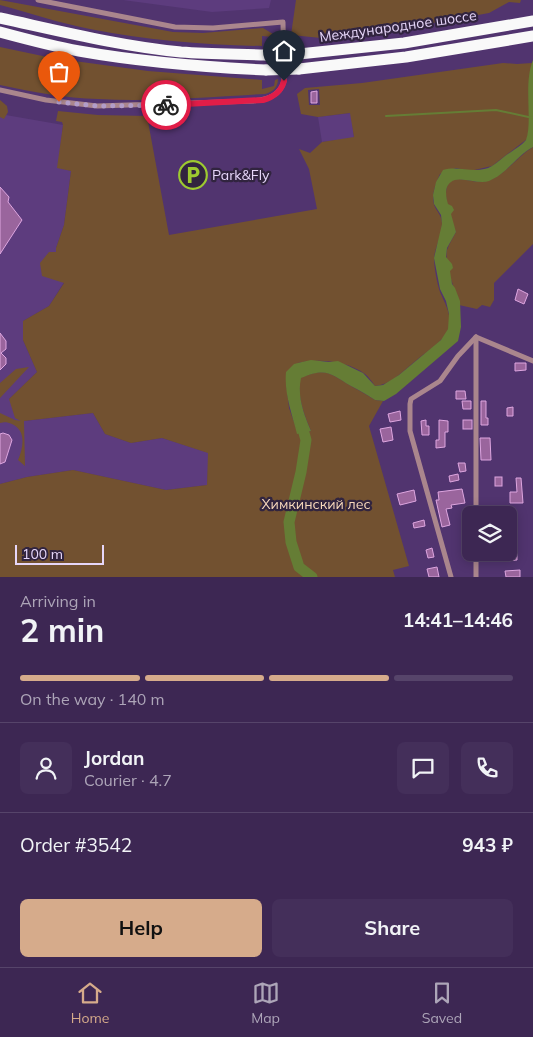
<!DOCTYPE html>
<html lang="en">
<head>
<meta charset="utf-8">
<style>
  :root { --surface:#3d2753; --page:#442f5a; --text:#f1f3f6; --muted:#ada5b8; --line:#56446a; --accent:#d6ab8b }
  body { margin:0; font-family:Mulish,sans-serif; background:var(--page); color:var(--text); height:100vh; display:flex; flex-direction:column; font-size:19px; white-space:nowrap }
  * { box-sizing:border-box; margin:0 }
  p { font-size:16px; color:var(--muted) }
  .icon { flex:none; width:28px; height:28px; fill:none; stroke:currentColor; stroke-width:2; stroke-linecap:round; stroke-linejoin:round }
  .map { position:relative; height:577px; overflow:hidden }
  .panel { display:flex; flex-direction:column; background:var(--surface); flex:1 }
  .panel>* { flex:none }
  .fabs { position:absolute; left:462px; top:506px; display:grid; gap:10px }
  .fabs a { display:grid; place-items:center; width:55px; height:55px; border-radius:8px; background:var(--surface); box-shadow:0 2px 12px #0003,0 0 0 1px var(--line); font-size:25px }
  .scale { position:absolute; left:15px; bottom:12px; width:89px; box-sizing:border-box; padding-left:5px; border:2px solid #e6d6f9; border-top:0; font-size:14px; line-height:18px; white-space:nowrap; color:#e6d6f9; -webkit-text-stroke:4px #31243f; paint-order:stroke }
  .pin { position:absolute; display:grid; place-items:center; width:42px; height:42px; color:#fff; margin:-51px -21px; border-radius:50% 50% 50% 0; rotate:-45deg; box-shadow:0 0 5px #0007 }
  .pin .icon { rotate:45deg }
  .courier { position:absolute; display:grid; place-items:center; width:50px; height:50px; margin:-25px; border:4px solid #e11d48; border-radius:50%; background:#fff; color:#222; box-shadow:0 1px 6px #0007 }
  .headline em { font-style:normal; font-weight:700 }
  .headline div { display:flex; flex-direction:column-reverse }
  .headline { display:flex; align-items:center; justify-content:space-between; height:85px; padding:0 20px }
  h1 { font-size:32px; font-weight:700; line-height:38px }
  .bar { display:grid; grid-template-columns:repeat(4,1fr); gap:8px 5px; align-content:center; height:60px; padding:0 20px }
  .bar i { height:6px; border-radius:4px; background:var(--line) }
  .bar .selected { background:var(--accent) }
  .bar p { grid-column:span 4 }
  .line { display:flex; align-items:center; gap:12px; padding:0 20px; border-top:1px solid var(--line) }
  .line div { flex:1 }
  .round { display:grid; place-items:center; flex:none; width:52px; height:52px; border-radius:8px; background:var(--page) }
  .button { display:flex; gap:10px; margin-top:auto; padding:10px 20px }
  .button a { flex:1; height:58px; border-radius:8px; background:var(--accent); color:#111; font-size:20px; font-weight:700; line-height:58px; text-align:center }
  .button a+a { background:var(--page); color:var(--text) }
  .menu { display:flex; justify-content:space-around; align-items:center; height:70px; border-top:1px solid var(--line); background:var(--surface); font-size:14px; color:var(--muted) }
  .menu a { display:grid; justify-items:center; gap:2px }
  .menu .selected { color:var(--accent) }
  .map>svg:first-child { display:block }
  .built { fill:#5d3c7e }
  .green { fill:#725130; fill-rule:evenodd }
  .water { fill:#657d35 }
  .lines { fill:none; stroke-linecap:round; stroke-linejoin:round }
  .stream { stroke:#657d35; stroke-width:2 }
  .river { stroke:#657d35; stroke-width:11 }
  .building { fill:#9a659d; stroke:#dea6e0 }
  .street { stroke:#aa868d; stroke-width:5 }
  .highway { stroke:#f9f9f9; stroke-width:11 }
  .highway-bridge { stroke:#f9f9f9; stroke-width:11 }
  .done { stroke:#b29dc9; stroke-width:5; stroke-dasharray:0 9 }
  .route { stroke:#e11d48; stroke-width:6 }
  .labels { text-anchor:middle; stroke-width:4.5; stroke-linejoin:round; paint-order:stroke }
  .street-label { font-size:14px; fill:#e6d6f9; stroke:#31243f }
  .poi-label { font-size:14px; fill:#e6d6f9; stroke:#31243f; text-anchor:start }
  .park-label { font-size:14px; fill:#f8d9bb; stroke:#31243f }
</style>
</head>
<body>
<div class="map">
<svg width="533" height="577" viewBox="0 0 533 577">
  <rect width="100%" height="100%" fill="#51346f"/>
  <g class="built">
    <path d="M123 0H271L269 8 212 12Z"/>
    <path d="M351 113 354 138 322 142 318 117Z"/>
    <path d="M0 114 63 125 58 167 71 171 64 225 56 248 64 282 49 306 23 321V340L37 372 9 399 24 421 93 413 105 434 131 443 162 438 209 453 207 485 166 490 73 470 27 477 0 484Z"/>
  </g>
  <g class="green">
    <path d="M0 0 173 32 203 33 263 28 273 34 277 45H275L272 37 262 36V46C204 45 146 40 90 29 59 23 30 13 0 5Z"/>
    <path d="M296 0H521L520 3 509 2 489 13 395 30 321 38 291 35Z"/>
    <path d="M0 47 52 58 148 71 262 80V89L274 86 275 80 278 79C278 88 272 92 265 94 210 97 153 102 98 99 65 98 32 92 0 85Z"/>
    <path d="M503 63 517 64 532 63 529 81 532 122 527 139 492 166 470 171 456 168 440 174C436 183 430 197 435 207 438 213 442 216 442 224 442 235 435 247 434 258 434 267 437 283 440 292 448 310 457 324 440 341 432 349 422 355 413 363 402 372 390 385 375 386 372 382 369 377 365 374 348 361 318 358 298 363L286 381 289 408 298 433 311 431C304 414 297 396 300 378 326 367 329 373 351 386 359 391 368 395 375 400L383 401 369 426 409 566 393 570 395 577H0V484L27 477 73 470 166 490 207 485 208 453 162 438 131 443 105 434 93 413 24 421 25 466 18 460C23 448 27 431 12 424 7 422 5 422 0 423V413L15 420 21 421 15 418 9 399 37 372 23 340V321L49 306 64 283 42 276 40 263 49 252H56V248L64 225 71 171 57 168 63 125 62 122 56 121 58 111 98 115 147 116 169 235 317 209 309 169 299 149 310 153 322 142 354 137 350 113 318 117 301 114 297 94 305 88 362 83ZM319 89 320 105H309L308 90Z"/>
    <path d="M0 100 7 106 8 112 4 119 0 117Z"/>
    <path d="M533 147V244L494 283V300L490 307 482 305 477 309 459 305C460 297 454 290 452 282 449 276 445 257 447 250 449 244 453 238 456 232 452 220 434 179 459 179 469 180 480 184 490 180 507 173 518 156 533 147Z"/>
    <path d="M29 367 0 398V383L16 369Z"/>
  </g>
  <path class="water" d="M533 60V147C517 155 507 174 489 181 478 185 459 175 451 182 444 187 446 197 448 204L452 206 454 210 451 214 456 232 447 248 446 257 452 264 453 268 450 271 452 284 455 288 460 301 461 327 458 341 396 394 384 401 375 400C368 395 360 391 351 386 330 374 327 367 301 378 297 396 304 415 311 431L297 434C292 413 284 394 286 372L294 364 302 362 311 360 329 362 338 361 363 373 375 386 383 385 399 375 441 340 448 329 449 314 446 301 440 289 434 258 442 224 441 215 434 204 433 195 436 182 443 170C459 165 477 175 492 166 499 162 504 156 511 152 516 148 522 145 526 140 533 121 523 84 533 60Z"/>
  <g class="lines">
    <path class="stream" d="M386 116 496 110 533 118"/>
    <path class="river" d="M300 419 306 440 301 472 289 522 291 542 299 567 312 577"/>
  </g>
  <g class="building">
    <path d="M317 91V103H311V92Z"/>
    <path d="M0 187 9 197 8 202 22 220 0 254Z"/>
    <path d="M518 289 528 294 524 304 515 300Z"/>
    <path d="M0 333 6 341V349L1 353 6 358V364L0 370Z"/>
    <path d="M515 363H526V370L515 371Z"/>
    <path d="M456 391H465L466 399H456Z"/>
    <path d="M462 401H471V409H463Z"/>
    <path d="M481 401H486V418H488V425H481Z"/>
    <path d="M513 407V416H507V408Z"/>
    <path d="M400 411 401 420 390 422 388 414Z"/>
    <path d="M426 420V426H429V435H422L421 421Z"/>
    <path d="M439 420 448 421V432H445V447L436 448V440H439Z"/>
    <rect x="463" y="420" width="9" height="9"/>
    <path d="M391 427 393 440 383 442 380 429Z"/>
    <path d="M3 433 9 435 12 440 5 462 0 464V434Z"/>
    <path d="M480 438H490L491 460H481Z"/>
    <path d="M458 463H465L466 471 460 472Z"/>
    <path d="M458 474 459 480 450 482 449 476Z"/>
    <rect x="495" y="477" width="7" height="9"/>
    <path d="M516 478H521L523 503H510V492H517Z"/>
    <path d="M462 489 465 503 451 505 452 508 446 509 450 525 442 527 436 500H439L438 492Z"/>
    <path d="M414 490 416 501 400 505 397 494Z"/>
    <path d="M424 520 425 526 414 528 413 523Z"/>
    <path d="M432 548 434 557 428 558 426 550Z"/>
    <path d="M517 551V560L506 561V552Z"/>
    <path d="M437 567 439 577H429L427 569Z"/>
    <path d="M520 570V577H506L505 571Z"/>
  </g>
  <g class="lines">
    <g class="street">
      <path d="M0 90 46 100 97 106 253 101C268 99 280 96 284 81L283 22 213 28 175 27 38 0"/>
      <path d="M476 337 533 361"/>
      <path d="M476 515V337"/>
      <path d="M476 552V577"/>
      <path d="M451 577 410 431V404L411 399 440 381 458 356 476 337"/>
    </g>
    <g class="highway">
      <path d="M0 18C60 31 120 46 181 52 209 54 238 54 266 55"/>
      <path d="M0 32C26 39 52 46 79 51 141 62 203 67 266 70"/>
      <path d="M299 54 404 43 533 21"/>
      <path d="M299 69 406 57 533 36"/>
    </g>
    <g class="highway-bridge">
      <path d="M266 55 299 54"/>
      <path d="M266 70 299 69"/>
    </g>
  </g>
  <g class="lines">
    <path class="done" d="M59 102 97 106 166 105"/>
    <path class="route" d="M166 105 263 100C274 97 281 92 284 81"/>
  </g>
  <defs>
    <symbol id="parking-ring" viewBox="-11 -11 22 22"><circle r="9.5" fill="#31243f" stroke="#9dca30" stroke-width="1.5"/><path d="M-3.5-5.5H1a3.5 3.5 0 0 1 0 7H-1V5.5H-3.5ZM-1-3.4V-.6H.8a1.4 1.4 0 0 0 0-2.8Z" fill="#9dca30"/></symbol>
  </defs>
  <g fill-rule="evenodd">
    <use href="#parking-ring" x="177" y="159" width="32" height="32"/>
  </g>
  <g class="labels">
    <g class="street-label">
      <text transform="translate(398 26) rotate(-8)" y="5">Международное шоссе</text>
    </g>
    <g class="poi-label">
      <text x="212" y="180">Park&amp;Fly</text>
    </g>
    <g class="park-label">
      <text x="316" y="509">Химкинский лес</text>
    </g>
  </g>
</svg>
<div class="fabs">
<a><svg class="icon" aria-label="layers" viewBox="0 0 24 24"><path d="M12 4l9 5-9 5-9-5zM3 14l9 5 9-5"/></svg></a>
</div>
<div class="scale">100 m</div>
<div class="pin" style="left:59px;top:102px;background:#ea580c"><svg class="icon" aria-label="bag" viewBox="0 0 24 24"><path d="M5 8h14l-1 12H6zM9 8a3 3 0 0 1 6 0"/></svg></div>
<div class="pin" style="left:284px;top:81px;background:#1f2937"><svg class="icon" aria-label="home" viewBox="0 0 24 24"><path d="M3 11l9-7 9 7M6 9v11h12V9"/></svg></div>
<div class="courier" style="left:166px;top:105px"><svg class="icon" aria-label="bike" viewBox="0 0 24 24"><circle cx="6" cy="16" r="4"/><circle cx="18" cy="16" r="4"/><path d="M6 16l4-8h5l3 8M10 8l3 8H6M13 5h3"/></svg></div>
</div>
<section class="panel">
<div class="headline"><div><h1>2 min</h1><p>Arriving in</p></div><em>14:41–14:46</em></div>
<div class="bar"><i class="selected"></i><i class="selected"></i><i class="selected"></i><i></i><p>On the way · 140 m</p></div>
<div class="line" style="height:90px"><a class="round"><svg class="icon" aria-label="person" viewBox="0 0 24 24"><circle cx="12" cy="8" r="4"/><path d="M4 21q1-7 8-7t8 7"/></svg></a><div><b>Jordan</b><p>Courier · 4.7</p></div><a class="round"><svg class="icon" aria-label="chat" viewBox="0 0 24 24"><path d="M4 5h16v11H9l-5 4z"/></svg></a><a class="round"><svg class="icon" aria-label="phone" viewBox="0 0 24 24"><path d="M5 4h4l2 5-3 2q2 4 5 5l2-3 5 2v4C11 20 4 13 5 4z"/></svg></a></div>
<div class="line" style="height:65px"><div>Order #3542</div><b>943 ₽</b></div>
<div class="button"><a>Help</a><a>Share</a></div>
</section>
<nav class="menu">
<a class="selected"><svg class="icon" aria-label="home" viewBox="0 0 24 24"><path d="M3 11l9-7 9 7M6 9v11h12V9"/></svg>Home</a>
<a><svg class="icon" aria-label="map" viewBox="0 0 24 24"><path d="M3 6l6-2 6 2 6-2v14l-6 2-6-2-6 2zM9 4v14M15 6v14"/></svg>Map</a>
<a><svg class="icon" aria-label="saved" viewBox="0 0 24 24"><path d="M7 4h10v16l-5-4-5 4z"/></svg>Saved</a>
</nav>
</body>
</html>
